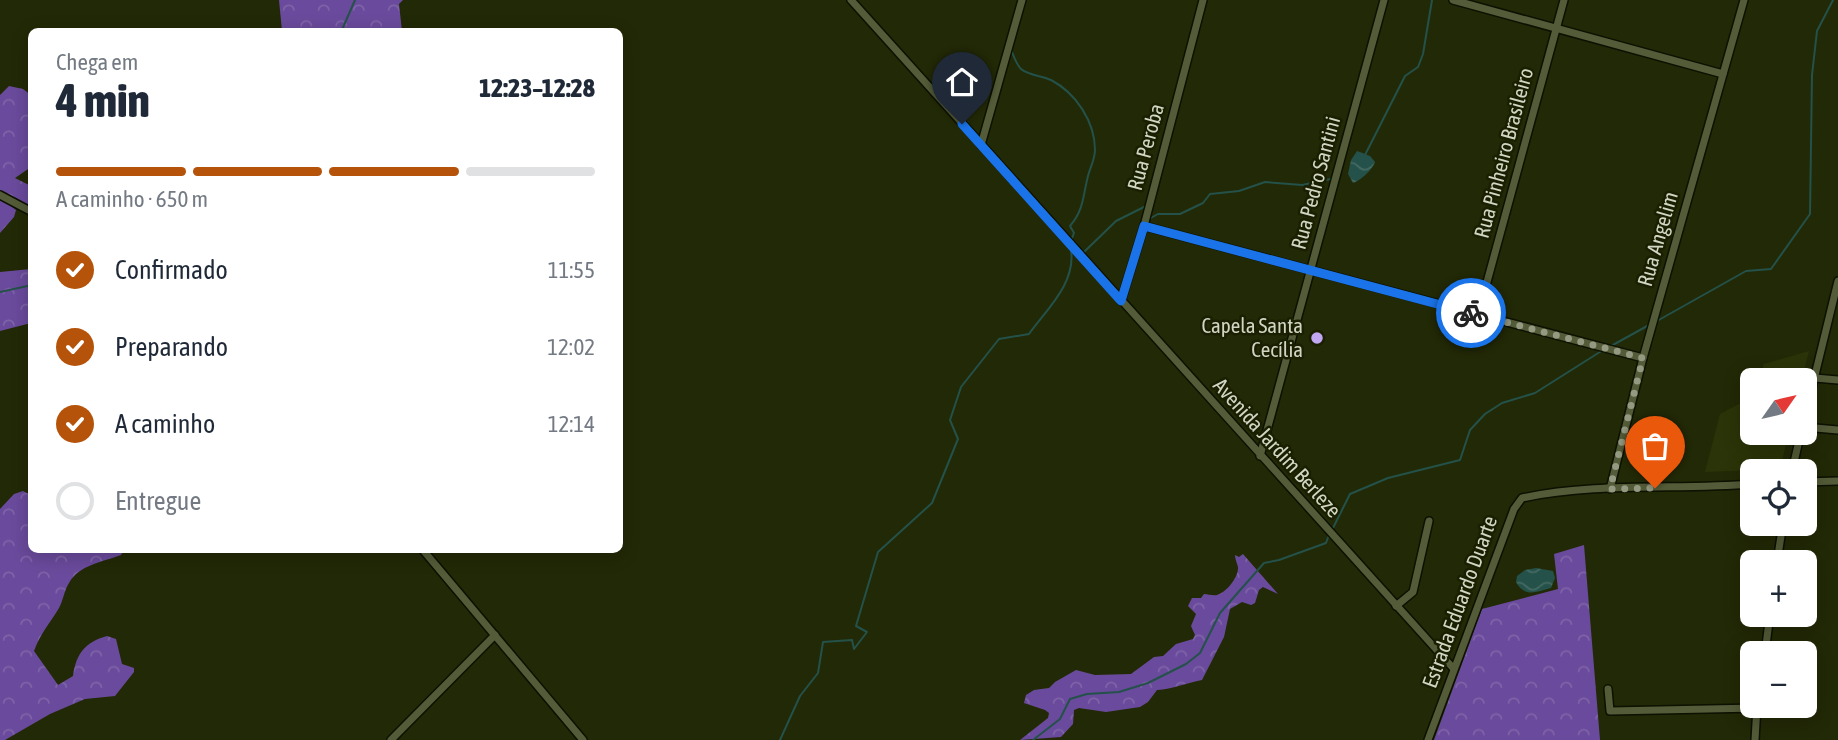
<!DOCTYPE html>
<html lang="pt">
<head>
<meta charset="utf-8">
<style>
  :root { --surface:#fff; --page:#f6f6f7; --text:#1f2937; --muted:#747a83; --line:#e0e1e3; --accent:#b45309 }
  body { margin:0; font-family:"Asap Condensed",sans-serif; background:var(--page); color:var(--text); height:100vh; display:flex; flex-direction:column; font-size:26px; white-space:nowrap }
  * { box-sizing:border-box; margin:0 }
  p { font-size:23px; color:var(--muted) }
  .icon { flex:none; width:38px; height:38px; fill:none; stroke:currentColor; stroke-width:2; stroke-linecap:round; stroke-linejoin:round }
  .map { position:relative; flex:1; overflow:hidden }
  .sheet { position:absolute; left:28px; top:28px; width:595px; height:525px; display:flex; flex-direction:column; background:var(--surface); border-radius:10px; box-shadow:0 4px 18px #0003 }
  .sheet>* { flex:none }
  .needle { width:46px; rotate:56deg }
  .tools { position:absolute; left:1740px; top:368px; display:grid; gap:14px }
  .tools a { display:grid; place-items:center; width:77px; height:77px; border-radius:10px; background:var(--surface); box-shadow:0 4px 18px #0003; font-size:35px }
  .pin { position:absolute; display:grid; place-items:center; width:60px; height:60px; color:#fff; margin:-72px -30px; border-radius:50% 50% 50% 0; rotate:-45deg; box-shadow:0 0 7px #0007 }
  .pin .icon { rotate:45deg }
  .courier { position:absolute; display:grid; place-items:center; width:70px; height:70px; margin:-35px; border:5px solid #1a73e8; border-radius:50%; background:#fff; color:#222; box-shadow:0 2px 9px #0007 }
  .head em { font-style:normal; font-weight:800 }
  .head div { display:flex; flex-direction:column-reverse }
  .head { display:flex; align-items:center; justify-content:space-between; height:119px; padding:0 28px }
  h1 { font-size:46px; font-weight:800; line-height:52px }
  .bar { display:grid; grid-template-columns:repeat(4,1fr); gap:10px 7px; align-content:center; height:84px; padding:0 28px }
  .bar i { height:9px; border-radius:5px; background:var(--line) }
  .bar .current { background:var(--accent) }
  .bar p { grid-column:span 4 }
  ol { padding:0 28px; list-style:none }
  li { display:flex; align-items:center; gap:21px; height:77px }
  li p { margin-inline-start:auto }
  li .icon { padding:7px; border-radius:50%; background:var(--accent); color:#fff; stroke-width:4 }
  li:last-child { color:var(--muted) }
  li i { width:38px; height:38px; border:4px solid var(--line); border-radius:50% }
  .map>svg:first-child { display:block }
  .built { fill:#2b3408 }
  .forest { fill:url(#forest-crowns) }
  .water { fill:url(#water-waves) }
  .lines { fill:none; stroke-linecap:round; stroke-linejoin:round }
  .stream { stroke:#245149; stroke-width:2 }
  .minor-casing { stroke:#0c1100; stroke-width:10 }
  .minor { stroke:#535b38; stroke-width:7 }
  .done { stroke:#949981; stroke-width:7; stroke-dasharray:0 12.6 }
  .route { stroke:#1a73e8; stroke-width:9 }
  .poi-dot { fill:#c2a8f3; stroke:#191f00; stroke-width:2.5 }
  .labels { text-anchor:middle; stroke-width:5; stroke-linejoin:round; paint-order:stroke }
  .street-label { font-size:21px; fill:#d1d6c3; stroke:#191f00 }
  .poi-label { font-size:21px; fill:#d1d6c3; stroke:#191f00; text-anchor:end }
</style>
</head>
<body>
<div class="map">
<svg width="1838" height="740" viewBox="0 0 1838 740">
  <defs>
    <pattern id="forest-crowns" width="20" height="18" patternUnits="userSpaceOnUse" patternTransform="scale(1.75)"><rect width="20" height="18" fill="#6a4a9c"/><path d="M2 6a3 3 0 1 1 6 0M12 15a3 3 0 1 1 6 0" fill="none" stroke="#7e63a8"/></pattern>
    <pattern id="water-waves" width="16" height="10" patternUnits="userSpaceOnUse" patternTransform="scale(1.75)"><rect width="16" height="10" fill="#245149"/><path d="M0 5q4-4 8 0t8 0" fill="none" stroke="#436962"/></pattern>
  </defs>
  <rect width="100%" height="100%" fill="#222906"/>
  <g class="built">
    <path d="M1809 351 1802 380H1760L1764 364Z"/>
    <path d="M1752 397V432H1789L1780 469 1705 472 1720 414Z"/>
  </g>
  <g class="forest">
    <path d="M279 0H403L399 4 402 31H282Z"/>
    <path d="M9 86 23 89 31 95V167L15 178 31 186V208L0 191V95Z"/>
    <path d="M0 197 16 210 14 217 0 233Z"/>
    <path d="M31 269V323L0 331V272Z"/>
    <path d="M23 491 31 495 32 550H124L121 555C102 562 79 565 69 583 64 591 63 601 59 608 50 623 40 634 34 651L58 685 73 676C76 654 85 642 107 636L116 639 122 664 134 668V672L115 696 85 699 50 714 5 740H0V509L14 494Z"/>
    <path d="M1584 545 1600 740H1434L1482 609 1558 589 1554 554Z"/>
    <path d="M1243 554 1278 594 1263 587 1259 590 1255 603 1251 605 1242 602 1230 609 1224 637 1202 680C1186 683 1173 689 1157 690L1148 702 1140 707 1106 712 1079 708 1074 710 1073 724 1061 737 1020 740 1048 718 1049 713 1045 710 1024 703 1026 695 1034 690 1049 688 1055 682 1076 670 1095 675 1131 674 1154 657 1163 656 1176 644 1193 639 1195 635 1191 626 1196 614 1188 606 1192 598H1201L1204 594C1208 594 1213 596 1217 595 1226 593 1239 577 1238 567 1237 563 1235 559 1235 555L1239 557Z"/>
  </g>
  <g class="water">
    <path d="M1357 151 1370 156 1375 162C1373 169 1360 181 1353 183L1348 174 1351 160Z"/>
    <path d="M1536 568 1553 571 1555 578 1551 588C1536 592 1525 598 1516 582L1517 576 1525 570Z"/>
  </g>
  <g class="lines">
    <g class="stream">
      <path d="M341 32 355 0"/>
      <path d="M1011 50C1014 56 1016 64 1021 69 1028 75 1042 76 1051 80 1076 93 1095 122 1095 150 1095 159 1090 168 1088 176 1083 195 1084 210 1070 226L1074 233 1072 238"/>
      <path d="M1365 155 1405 76 1418 67 1423 54 1432 0"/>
      <path d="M1149 219 1158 214H1180L1203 203 1210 194 1239 191 1265 182 1302 185 1331 179"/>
      <path d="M1084 252 1116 221 1146 206"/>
      <path d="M0 292 32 285"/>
      <path d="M1657 321 1746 271 1771 269 1810 214 1812 75 1817 31 1833 0"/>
      <path d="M1611 346 1649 325"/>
      <path d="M1332 530 1350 494 1388 478 1460 460 1470 430 1485 414 1502 403 1535 393 1603 350"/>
      <path d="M780 740 800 696 818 673 823 642 852 640 854 649 867 632 856 626 878 552 932 503 958 439 950 420 961 387 999 339 1029 334C1047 309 1076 283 1071 250"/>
      <path d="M1033 740 1060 719 1070 699 1087 694 1119 692 1148 683 1186 664 1200 653 1220 613 1264 563 1279 560 1326 543 1329 535"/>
    </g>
    <defs>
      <g id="minor">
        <path d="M851 0 1453 668"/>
        <path d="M1453 0 1723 74"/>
        <path d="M981 145 1022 0"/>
        <path d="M0 195 32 212"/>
        <path d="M1144 226 1643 358"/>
        <path d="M1121 301 1144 226 1203 0"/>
        <path d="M1478 315 1564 0"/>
        <path d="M1815 378 1838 380"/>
        <path d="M1804 420 1838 281"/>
        <path d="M1804 427 1838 430"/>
        <path d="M1260 456 1384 0"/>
        <path d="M1792 471 1801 432"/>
        <path d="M1804 482 1838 481"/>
        <path d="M1610 489 1643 358 1744 0"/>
        <path d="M423 550 583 740"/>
        <path d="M1777 562 1783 523"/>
        <path d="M1396 606 1413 592 1429 521"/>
        <path d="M1765 653 1770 614"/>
        <path d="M1608 689 1610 711 1757 708"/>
        <path d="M391 740 495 635"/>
        <path d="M1428 740 1514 509 1522 498C1597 482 1676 490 1752 484"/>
        <path d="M1755 740 1757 706"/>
      </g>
    </defs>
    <use href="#minor" class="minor-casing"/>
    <use href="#minor" class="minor"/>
  </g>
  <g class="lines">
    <path class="done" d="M1471 313 1643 358 1610 489 1655 488"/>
    <path class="route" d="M962 124 1121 301 1144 226 1471 313"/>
  </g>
  <circle class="poi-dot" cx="1317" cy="338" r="7"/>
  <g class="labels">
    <g class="street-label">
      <text transform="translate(1146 147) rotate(-75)" y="7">Rua Peroba</text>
      <text transform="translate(1504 153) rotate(-75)" y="7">Rua Pinheiro Brasileiro</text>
      <text transform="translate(1316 183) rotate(-75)" y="7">Rua Pedro Santini</text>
      <text transform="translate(1658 239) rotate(-74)" y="7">Rua Angelim</text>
      <text transform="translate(1277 448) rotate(48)" y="7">Avenida Jardim Berleze</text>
      <text transform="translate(1460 602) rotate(-70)" y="7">Estrada Eduardo Duarte</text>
    </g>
    <g class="poi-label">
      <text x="1303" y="333">Capela Santa<tspan x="1303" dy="24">Cecília</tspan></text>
    </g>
  </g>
</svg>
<div class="tools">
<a><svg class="needle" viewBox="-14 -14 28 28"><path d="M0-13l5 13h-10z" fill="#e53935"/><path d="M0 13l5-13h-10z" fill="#747a83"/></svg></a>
<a><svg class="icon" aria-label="locate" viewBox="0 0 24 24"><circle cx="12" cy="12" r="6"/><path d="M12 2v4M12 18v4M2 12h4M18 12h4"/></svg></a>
<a>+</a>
<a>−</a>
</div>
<div class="pin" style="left:1655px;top:488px;background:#ea580c"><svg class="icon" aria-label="bag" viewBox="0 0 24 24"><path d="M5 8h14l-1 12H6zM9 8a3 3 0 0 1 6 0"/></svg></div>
<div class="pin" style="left:962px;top:124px;background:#1f2937"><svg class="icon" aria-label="home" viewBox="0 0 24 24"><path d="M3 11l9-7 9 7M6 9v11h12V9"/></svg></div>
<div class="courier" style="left:1471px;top:313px"><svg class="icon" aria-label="bike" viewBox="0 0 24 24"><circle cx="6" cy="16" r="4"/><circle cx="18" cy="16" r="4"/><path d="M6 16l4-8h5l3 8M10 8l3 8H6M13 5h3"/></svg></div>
<section class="sheet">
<div class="head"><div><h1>4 min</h1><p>Chega em</p></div><em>12:23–12:28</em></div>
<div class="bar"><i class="current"></i><i class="current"></i><i class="current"></i><i></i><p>A caminho · 650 m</p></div>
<ol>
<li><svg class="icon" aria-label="check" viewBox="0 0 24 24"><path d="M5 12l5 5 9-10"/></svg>Confirmado<p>11:55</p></li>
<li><svg class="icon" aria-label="check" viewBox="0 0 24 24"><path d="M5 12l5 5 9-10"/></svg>Preparando<p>12:02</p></li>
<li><svg class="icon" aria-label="check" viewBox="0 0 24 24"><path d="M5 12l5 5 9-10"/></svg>A caminho<p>12:14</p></li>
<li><i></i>Entregue</li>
</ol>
</section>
</div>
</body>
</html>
